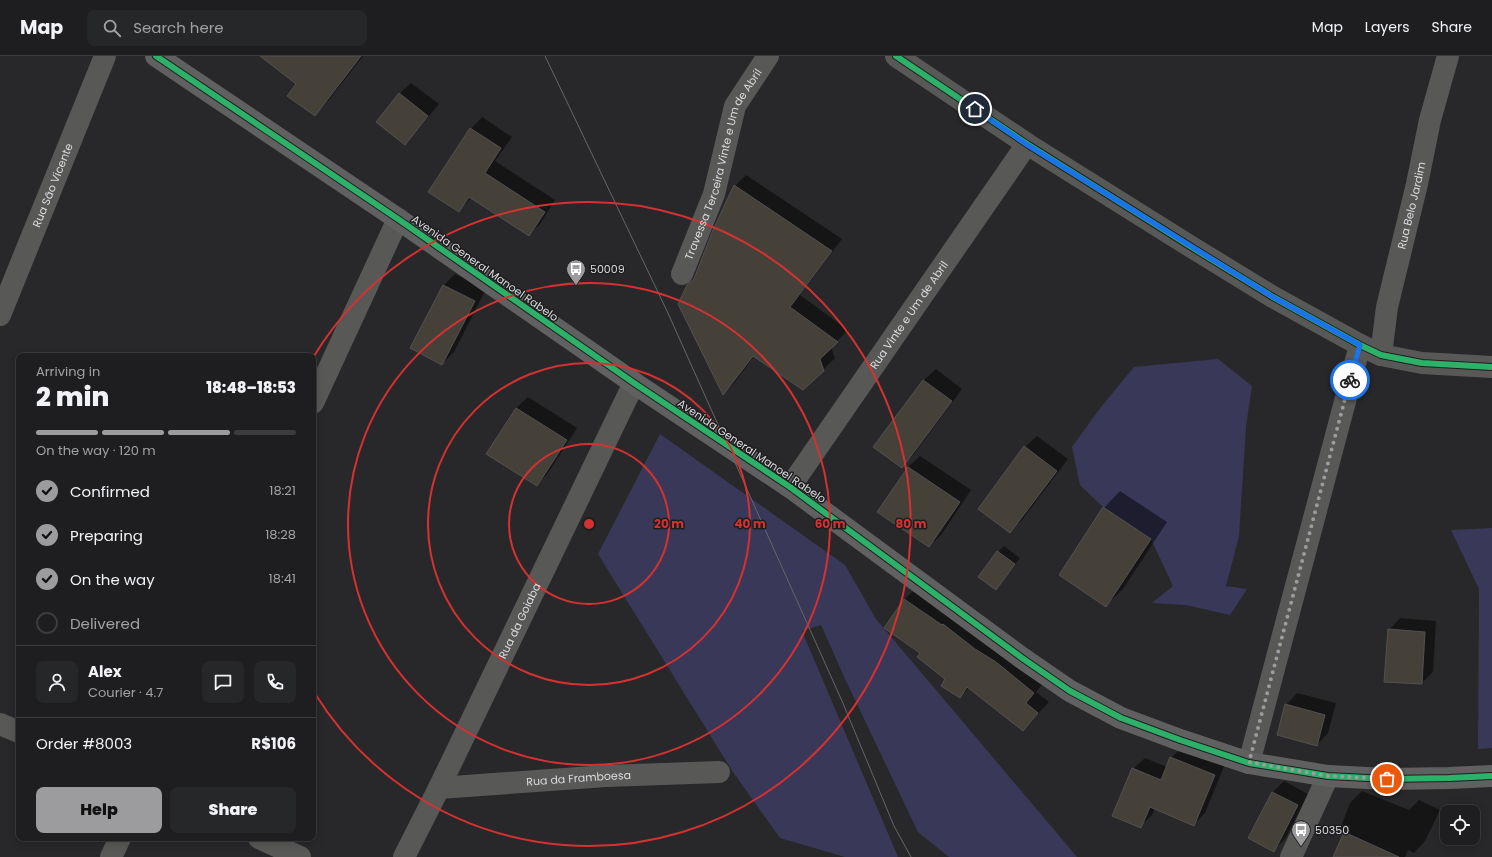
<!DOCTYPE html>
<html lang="en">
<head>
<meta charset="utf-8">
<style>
  :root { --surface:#1e1e20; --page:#262729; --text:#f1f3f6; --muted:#a1a2a5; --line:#3c3c3e; --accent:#9c9c9f }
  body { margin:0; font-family:Poppins,sans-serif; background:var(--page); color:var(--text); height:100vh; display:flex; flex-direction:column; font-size:15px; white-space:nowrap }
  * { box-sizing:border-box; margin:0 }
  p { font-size:13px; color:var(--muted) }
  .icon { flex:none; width:22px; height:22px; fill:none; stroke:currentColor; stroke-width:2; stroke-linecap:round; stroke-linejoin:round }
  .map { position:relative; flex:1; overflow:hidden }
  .details { position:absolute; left:16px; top:297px; width:300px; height:488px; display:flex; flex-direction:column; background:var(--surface); border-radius:8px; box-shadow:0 2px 10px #0003,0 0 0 1px var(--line) }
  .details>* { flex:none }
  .fabs { position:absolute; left:1440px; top:749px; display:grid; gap:8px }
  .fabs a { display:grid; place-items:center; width:40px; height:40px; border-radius:8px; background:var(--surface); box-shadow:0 2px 10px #0003,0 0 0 1px var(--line); font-size:20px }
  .pin { position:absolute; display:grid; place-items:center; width:34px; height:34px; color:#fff; margin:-17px; border:2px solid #fff; border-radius:50%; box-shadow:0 1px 4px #0007 }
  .courier { position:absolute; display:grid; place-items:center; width:40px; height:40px; margin:-20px; border:3px solid #1a73e8; border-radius:50%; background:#fff; color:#222; box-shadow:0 1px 5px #0007 }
  .head em { font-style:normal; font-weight:800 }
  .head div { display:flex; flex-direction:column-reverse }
  .head { display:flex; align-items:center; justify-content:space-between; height:68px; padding:0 20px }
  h1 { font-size:26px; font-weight:800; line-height:30px }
  .bar { display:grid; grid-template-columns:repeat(4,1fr); gap:6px 4px; align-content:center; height:48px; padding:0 20px }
  .bar i { height:5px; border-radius:3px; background:var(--line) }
  .bar .selected { background:var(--accent) }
  .bar p { grid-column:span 4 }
  .line { display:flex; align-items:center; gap:10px; padding:0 20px; border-top:1px solid var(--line) }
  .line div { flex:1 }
  .round { display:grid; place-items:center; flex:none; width:42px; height:42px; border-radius:8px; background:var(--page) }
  ol { padding:0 20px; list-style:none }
  li { display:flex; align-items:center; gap:12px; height:44px }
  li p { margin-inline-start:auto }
  li .icon { padding:4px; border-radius:50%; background:var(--accent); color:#111; stroke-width:4 }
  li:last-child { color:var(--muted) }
  li i { width:22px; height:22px; border:2px solid var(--line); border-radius:50% }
  .cta { display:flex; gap:8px; margin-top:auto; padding:8px 20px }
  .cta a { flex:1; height:46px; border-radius:8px; background:var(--accent); color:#111; font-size:16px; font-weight:800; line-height:46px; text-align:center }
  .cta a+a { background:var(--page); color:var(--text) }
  header { display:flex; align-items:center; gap:24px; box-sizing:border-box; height:56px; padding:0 20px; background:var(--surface); border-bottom:1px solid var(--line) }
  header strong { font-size:19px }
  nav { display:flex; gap:22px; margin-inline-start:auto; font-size:14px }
  .search { width:280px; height:36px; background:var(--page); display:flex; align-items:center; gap:10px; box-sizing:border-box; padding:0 14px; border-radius:8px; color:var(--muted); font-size:15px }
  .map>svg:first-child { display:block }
  .green { fill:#393858 }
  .shadow { fill:#0007 }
  .building { fill:#454139; stroke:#525152 }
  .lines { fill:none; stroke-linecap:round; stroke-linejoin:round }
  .minor { stroke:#585857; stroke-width:22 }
  .major { stroke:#616060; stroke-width:22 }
  .tram { stroke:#676666; stroke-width:1 }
  .cycleway-casing { stroke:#1e1e21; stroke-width:8 }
  .cycleway { stroke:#2db169; stroke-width:6 }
  .done { stroke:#9c9c9f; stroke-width:4; stroke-dasharray:0 7.2 }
  .route { stroke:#1a73e8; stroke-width:5 }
  .ring { fill:none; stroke:#d63131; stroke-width:2 }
  .labels { text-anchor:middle; stroke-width:3; stroke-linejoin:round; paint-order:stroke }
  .street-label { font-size:11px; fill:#dbdbde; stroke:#1e1e21 }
  .poi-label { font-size:11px; fill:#dbdbde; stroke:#1e1e21; text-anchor:start }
  .centre { fill:#d63131; stroke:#1e1e21; stroke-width:2 }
  .ring-label { font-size:12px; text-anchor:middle; font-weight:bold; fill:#d63131; stroke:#1e1e21; stroke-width:3; stroke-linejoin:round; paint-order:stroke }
</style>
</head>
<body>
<header>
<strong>Map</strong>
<div class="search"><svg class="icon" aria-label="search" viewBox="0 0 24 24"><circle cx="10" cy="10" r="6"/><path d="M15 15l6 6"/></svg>Search here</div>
<nav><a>Map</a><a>Layers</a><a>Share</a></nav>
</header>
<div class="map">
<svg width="1492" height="801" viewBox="0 0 1492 801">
  <rect width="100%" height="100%" fill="#28282a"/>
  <g class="green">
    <path d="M1218 303 1252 330 1246 370 1239 480 1226 530 1247 533 1230 559 1186 549 1152 547 1173 530 1151 483 1103 451 1080 429 1072 391 1101 351 1134 311Z"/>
    <path d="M660 378 845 509 876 563 1077 801H949L918 776 846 625 821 569 802 575 898 801H845L780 782 733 716 598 498Z"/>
    <path d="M1492 472V692L1478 693 1479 533 1451 474Z"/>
  </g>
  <g class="shadow">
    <path d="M261 0H363L328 45 315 59 298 28Z"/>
    <path d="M411 27 439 48 416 76 405 87 399 38Z"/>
    <path d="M482 61 512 81 495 105 555 144 540 168 528 179 472 141 459 155 471 73Z"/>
    <path d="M746 119 842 183 800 239 848 274 831 291 835 302 823 314 754 300 735 326 724 337 694 223 735 130Z"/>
    <path d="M455 218 486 233 454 296 442 308 411 292 444 229Z"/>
    <path d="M936 313 962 333 913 399 902 411 875 391 924 324Z"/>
    <path d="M528 341 577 372 548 417 537 429 516 352Z"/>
    <path d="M1037 380 1068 403 1022 464 1010 475 1025 391Z"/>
    <path d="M920 400 971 434 941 479 929 490 908 411Z"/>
    <path d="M1120 435 1167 466 1123 533 1106 549 1104 452Z"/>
    <path d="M1004 490 1020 502 996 533 998 496Z"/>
    <path d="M916 532 1045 625 1036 636 1049 646 1023 674 969 632 960 640 946 623 921 597 885 572 905 543Z"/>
    <path d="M1400 562 1436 565 1433 616 1422 627 1389 574Z"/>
    <path d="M1297 637 1336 647 1328 677 1317 689 1286 649Z"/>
    <path d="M1183 690 1225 708 1205 757 1194 768 1155 752 1152 759 1140 770 1133 713 1145 702 1167 711 1171 702Z"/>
    <path d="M1284 725 1308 738 1285 783 1274 794 1272 737Z"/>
    <path d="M1362 735 1409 754 1419 744 1440 754 1425 785 1414 797 1408 794 1405 801H1334L1348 771 1342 768 1350 747Z"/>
  </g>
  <g class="building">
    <path d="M260 0H361L315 60 287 40 296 28Z"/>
    <path d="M399 37 428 60 405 89 376 66Z"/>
    <path d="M470 72 501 92 485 117 545 156 529 180 469 141 459 156 428 136Z"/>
    <path d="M734 129 832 195 790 251 838 286 820 303 824 315 803 334 753 300 723 339 678 248 687 229 694 223 713 174Z"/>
    <path d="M443 229 475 245 442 309 410 292Z"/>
    <path d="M923 324 952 345 902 412 873 391Z"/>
    <path d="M516 352 567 384 537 430 486 398Z"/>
    <path d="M1024 390 1057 415 1010 477 978 453Z"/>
    <path d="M908 411 960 446 929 491 877 456Z"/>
    <path d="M1103 451 1151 483 1106 551 1059 519Z"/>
    <path d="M997 495 1015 508 996 534 978 521Z"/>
    <path d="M904 543 942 569 943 568 975 593 996 606 1034 637 1026 647 1038 657 1023 675 967 631 960 642 941 630 945 623 917 601 920 597 884 572Z"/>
    <path d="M1388 573 1425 576 1422 628 1384 626Z"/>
    <path d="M1285 648 1325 659 1317 690 1277 679Z"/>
    <path d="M1170 701 1215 719 1194 770 1150 751 1141 772 1112 760 1132 712 1161 724Z"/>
    <path d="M1272 736 1298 749 1274 796 1248 782Z"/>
    <path d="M1344 776 1399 801H1333Z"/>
  </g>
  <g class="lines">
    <g class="minor">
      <path d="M896 0 1027 88 1193 192 1273 241 1360 289 1381 299 1422 307 1492 311"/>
      <path id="s1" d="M682 218 714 138 735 50 768 0"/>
      <path id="s2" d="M0 259 105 0"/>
      <path id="s3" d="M1381 299 1387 251 1417 128 1430 64 1448 0"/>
      <path d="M313 347 398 163"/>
      <path id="s4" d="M790 431 1027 88"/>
      <path d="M0 668 19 676"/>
      <path d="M1249 707 1360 289"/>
      <path id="s5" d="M439 732 606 720 719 716"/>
      <path d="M259 782 300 801"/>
      <path d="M111 801 120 782"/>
      <path id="s6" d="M404 801 439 732 634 327"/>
      <path d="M1291 801 1328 720"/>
    </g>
    <path class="major" d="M156 0 398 163 634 327 790 431 1022 602 1070 635 1121 662 1180 684 1249 707 1328 720 1387 723 1449 722 1492 720"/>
    <path class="tram" d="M545 0 667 255 842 645 894 770 911 801"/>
    <defs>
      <g id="cycleway">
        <path d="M156 0 398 163 634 327 790 431 1022 602 1070 635 1121 662 1180 684 1249 707 1328 720 1387 723 1449 722 1492 720"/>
        <path d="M896 0 1027 88 1193 192 1273 241 1360 289 1381 299 1422 307 1492 311"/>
      </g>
    </defs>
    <use href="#cycleway" class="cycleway-casing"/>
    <use href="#cycleway" class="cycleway"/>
  </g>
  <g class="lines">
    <path class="done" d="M1350 324 1249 706 1328 720 1387 723"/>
    <path class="route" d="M975 53 1026 88 1273 241 1360 289 1350 324"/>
  </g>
  <g class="ring">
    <circle cx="589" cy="468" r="80"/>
    <circle cx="589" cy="468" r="161"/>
    <circle cx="589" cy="468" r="241"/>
    <path d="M314 300A322 322 0 1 1 314 636"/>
  </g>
  <defs>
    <symbol id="bus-pin" viewBox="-11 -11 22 30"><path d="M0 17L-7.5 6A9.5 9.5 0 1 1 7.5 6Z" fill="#9c9c9f" stroke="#1e1e21"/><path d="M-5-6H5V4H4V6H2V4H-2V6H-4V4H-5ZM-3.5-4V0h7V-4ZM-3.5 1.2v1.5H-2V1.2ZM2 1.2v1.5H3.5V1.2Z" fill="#fff"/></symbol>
  </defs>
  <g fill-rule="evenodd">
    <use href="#bus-pin" x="565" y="202" width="22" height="30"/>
    <use href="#bus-pin" x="1290" y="763" width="22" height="30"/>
  </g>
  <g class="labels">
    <g class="street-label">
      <text dy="4" stroke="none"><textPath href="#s1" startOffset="118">Travessa Terceira Vinte e Um de Abril</textPath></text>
      <text dy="4" stroke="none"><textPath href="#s2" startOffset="140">Rua São Vicente</textPath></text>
      <text dy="4" stroke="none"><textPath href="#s3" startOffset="153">Rua Belo Jardim</textPath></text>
      <text transform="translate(485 212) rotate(35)" y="4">Avenida General Manoel Rabelo</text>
      <text dy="4" stroke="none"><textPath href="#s4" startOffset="209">Rua Vinte e Um de Abril</textPath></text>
      <text transform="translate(752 395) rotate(34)" y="4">Avenida General Manoel Rabelo</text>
      <text dy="4" stroke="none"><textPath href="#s6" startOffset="263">Rua da Goiaba</textPath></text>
      <text dy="4" stroke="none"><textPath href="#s5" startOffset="140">Rua da Framboesa</textPath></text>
    </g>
    <g class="poi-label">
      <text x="590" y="217">50009</text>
      <text x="1315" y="778">50350</text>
    </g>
  </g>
  <circle cx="589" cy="468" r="6" class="centre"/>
  <g class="ring-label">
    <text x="669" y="472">20 m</text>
    <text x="750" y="472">40 m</text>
    <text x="830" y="472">60 m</text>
    <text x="911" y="472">80 m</text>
  </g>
</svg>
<div class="fabs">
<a><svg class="icon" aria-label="locate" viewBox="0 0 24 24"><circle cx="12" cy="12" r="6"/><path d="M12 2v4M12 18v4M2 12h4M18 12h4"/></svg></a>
</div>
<div class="pin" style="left:1387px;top:723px;background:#ea580c"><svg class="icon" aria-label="bag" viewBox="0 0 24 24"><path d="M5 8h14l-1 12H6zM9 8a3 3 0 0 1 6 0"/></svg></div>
<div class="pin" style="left:975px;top:53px;background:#1f2937"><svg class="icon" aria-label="home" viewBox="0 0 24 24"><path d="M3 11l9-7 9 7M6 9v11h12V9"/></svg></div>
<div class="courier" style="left:1350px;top:324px"><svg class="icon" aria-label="bike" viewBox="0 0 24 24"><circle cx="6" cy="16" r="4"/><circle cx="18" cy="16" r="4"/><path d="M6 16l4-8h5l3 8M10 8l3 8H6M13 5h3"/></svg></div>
<section class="details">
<div class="head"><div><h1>2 min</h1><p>Arriving in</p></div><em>18:48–18:53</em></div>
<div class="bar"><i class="selected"></i><i class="selected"></i><i class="selected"></i><i></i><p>On the way · 120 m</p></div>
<ol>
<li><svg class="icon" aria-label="check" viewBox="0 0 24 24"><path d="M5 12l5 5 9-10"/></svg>Confirmed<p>18:21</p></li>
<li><svg class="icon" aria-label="check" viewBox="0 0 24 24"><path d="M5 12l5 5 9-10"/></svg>Preparing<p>18:28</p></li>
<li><svg class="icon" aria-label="check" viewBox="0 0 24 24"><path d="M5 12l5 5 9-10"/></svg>On the way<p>18:41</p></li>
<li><i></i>Delivered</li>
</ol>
<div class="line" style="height:72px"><a class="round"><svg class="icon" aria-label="person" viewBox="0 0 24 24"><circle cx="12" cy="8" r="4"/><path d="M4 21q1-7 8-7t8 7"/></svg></a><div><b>Alex</b><p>Courier · 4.7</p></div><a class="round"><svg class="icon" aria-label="chat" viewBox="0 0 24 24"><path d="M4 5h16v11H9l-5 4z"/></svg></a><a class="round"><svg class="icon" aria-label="phone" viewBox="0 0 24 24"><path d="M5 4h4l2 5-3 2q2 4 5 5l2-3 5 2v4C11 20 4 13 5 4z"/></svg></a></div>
<div class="line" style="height:52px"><div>Order #8003</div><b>R$106</b></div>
<div class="cta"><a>Help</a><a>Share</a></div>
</section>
</div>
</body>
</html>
